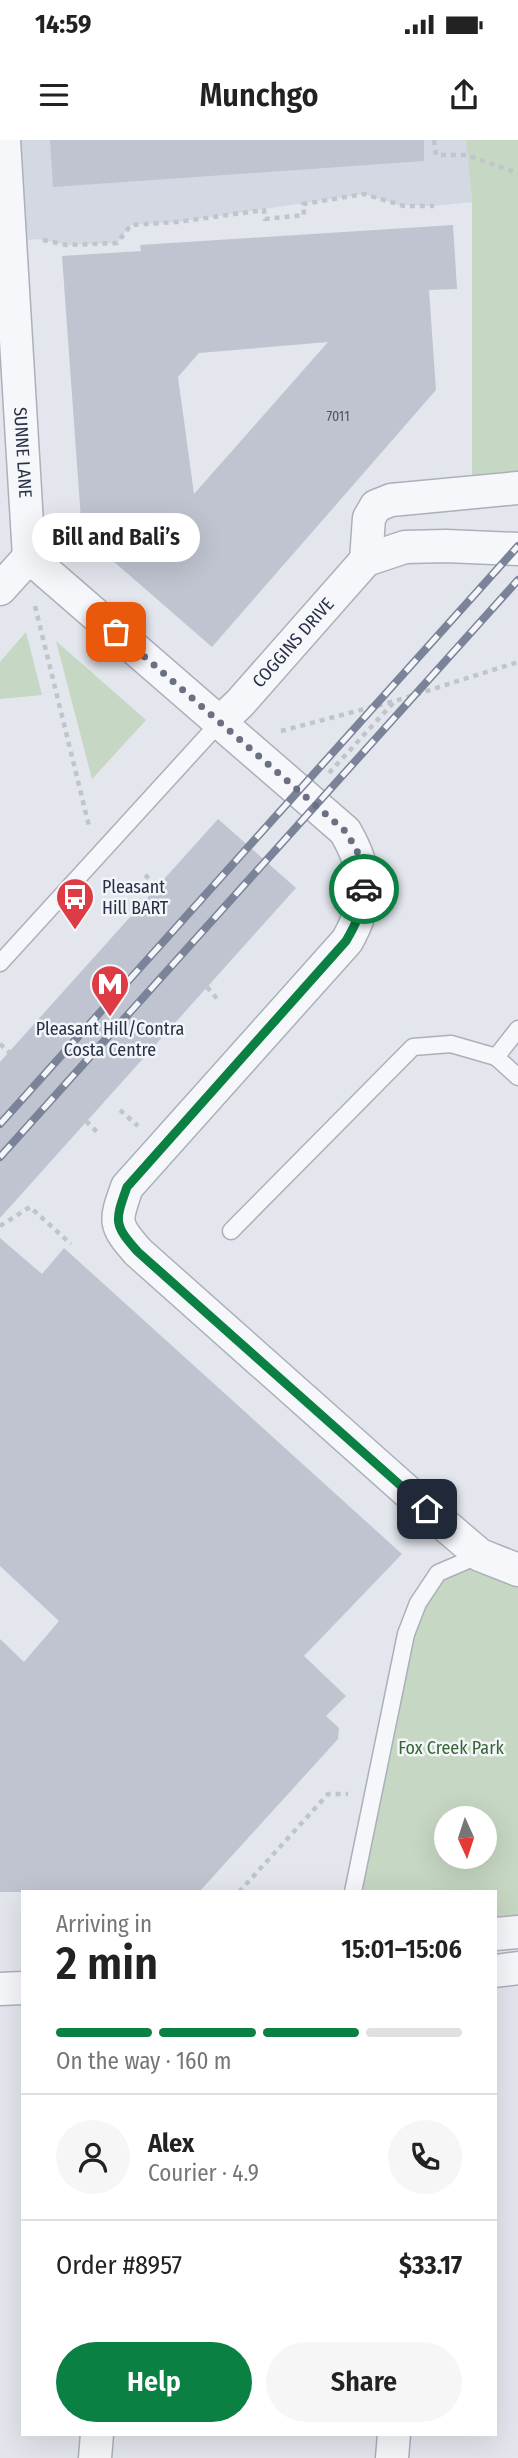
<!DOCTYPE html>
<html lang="en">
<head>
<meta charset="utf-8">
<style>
  :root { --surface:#fff; --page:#f6f6f6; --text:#222; --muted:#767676; --line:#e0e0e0; --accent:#0b8043 }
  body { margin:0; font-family:"Fira Sans Condensed",sans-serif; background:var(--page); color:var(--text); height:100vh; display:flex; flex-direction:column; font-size:26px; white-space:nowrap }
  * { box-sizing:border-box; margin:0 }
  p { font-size:23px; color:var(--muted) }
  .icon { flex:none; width:38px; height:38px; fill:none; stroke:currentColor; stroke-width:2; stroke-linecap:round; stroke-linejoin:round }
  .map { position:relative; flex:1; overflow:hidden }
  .sheet { position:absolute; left:21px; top:1750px; width:476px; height:546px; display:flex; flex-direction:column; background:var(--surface); border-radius:0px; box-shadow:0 7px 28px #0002 }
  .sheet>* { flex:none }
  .needle { width:46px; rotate:177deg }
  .controls { position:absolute; left:434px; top:1666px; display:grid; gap:14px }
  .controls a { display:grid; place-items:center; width:63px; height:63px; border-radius:50%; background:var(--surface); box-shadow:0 7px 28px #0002; font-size:35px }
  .pin { position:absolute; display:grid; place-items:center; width:60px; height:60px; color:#fff; margin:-30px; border-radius:14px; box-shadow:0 4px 10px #0006 }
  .courier { position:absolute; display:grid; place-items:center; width:70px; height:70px; margin:-35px; border:5px solid #0b8043; border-radius:50%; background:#fff; color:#222; box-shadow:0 2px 9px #0007 }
  .bubble { position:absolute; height:49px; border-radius:24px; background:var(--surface); box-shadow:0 7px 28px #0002; font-size:23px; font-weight:600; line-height:49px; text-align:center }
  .headline em { font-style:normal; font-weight:600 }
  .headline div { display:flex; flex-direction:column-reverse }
  .headline { display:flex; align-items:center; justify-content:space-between; height:119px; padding:0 35px }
  h1 { font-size:46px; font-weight:600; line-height:52px }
  .bar { display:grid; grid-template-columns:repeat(4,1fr); gap:10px 7px; align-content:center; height:84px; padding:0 35px }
  .bar i { height:9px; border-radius:5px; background:var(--line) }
  .bar .selected { background:var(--accent) }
  .bar p { grid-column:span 4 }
  .line { display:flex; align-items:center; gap:18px; padding:0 35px; border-top:2px solid var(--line) }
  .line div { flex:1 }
  .round { display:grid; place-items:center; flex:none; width:74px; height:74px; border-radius:37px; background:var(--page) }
  .cta { display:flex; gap:14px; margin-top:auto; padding:14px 35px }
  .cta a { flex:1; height:80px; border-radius:42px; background:var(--accent); color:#fff; font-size:28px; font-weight:600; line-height:80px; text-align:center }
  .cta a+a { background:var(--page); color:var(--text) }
  .status { display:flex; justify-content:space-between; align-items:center; height:49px; padding:0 35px; background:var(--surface); direction:ltr }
  .status svg { height:19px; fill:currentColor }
  header { display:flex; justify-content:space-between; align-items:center; height:91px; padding:0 35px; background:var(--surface); font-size:32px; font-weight:600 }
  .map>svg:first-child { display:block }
  .built { fill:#d4d8e2 }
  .green { fill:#c6d7c3; fill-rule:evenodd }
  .building { fill:#bfc4d0; fill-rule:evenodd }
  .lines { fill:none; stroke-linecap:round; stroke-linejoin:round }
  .lane-casing { stroke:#abb0bb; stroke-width:19 }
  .street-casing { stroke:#abb0bb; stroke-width:35 }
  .path { stroke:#c0c4cb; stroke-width:4.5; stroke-dasharray:5 5; stroke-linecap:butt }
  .lane { stroke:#f6f7fa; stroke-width:16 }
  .street { stroke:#f6f7fa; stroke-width:32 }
  .rail-casing { stroke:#7a8398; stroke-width:8 }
  .rail { stroke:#f3f5f9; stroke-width:5; stroke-dasharray:16; stroke-linecap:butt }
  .done { stroke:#697081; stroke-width:7; stroke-dasharray:0 12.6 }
  .route { stroke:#0b8043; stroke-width:9 }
  .labels { text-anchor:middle; stroke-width:5; stroke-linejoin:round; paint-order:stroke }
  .number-label { font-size:14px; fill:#4e5669 }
  .street-label { font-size:18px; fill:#283147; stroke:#f3f5f9 }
  .poi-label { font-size:18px; fill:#283147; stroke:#f3f5f9; text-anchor:start }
  .park-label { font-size:18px; fill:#386534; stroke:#f3f5f9 }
</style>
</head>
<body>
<div class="status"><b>14:59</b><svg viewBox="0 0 49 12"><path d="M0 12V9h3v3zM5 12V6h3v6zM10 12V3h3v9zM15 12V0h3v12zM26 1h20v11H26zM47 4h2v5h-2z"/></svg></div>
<header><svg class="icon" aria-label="menu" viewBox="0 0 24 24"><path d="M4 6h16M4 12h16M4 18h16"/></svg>Munchgo<svg class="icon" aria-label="share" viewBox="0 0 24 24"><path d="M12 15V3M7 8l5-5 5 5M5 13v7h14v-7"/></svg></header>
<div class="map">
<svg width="518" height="2318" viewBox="0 0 518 2318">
  <rect width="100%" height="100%" fill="#e3e6ed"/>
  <path class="built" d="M0 0H466L472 62 434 66 399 65 364 54 177 82 131 85 117 103 67 105 38 99 0 103Z"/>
  <g class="green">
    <path d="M466 0H518V348L472 352V62Z"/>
    <path d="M26 492 42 555 0 559V522Z"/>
    <path d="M56 501 146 580 92 639Z"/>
    <path d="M480 1415 518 1430V1792L495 1794V1752H353L406 1494 438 1433ZM446 1678H485V1717H446Z"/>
  </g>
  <g class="building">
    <path d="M50 0H424V21L53 47Z"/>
    <path d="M453 85 457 149 429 150 436 250 212 507 82 394 62 116 141 111 140 105ZM328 202 194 354 178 237 199 213Z"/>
    <path d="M218 679 296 748 0 1078V922Z"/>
    <path d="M0 1098 42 1134 64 1108 402 1414 304 1516 346 1556 326 1576 339 1588 338 1599 199 1752H0V1499L24 1522 59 1481 0 1426Z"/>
  </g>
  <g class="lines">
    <defs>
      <g id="lane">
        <path d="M0 823 220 582"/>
        <path d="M496 917 518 937"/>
        <path d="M231 1091 413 907 451 904 496 917 518 889"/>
        <path d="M353 1752 406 1494 418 1463 438 1433 480 1415"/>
      </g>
      <g id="street">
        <path id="s1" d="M4 0 29 417 345 691C368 730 370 761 347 801L127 1047C115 1081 113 1084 138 1112L446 1386 480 1415 518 1430"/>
        <path d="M366 420 369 378 376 366 391 360 518 348"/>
        <path d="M0 449 29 417"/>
        <path id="s2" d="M220 582 240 563 366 420 405 407 446 406 518 409"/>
        <path d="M495 1794 518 1792"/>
        <path d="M495 1831 518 1828"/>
        <path d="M0 1849 23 1848"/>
        <path d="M95 2318 97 2294"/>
        <path d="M392 2318 394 2294"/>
      </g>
    </defs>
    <use href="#lane" class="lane-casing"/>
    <use href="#street" class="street-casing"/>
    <g class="path">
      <path d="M434 0 436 15H466L518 33"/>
      <path d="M43 100 67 105 117 103 131 85 177 82 264 70 265 79 304 75 303 64 364 54 404 66H434"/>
      <path d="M35 466 89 686"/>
      <path d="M281 591 395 561 518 522"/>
      <path d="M329 633 394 562"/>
      <path d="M145 735 158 747"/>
      <path d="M207 847 219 861"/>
      <path d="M0 904 9 912"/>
      <path d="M120 970 138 986"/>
      <path d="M86 981 98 993"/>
      <path d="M0 1086 30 1067 71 1104"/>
      <path d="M239 1752 328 1654H348"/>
    </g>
    <use href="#lane" class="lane"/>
    <use href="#street" class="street"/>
    <defs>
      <g id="rail">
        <path d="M0 984 518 406"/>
        <path d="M0 1017 518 440"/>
      </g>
    </defs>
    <use href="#rail" class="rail-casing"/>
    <use href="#rail" class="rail"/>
  </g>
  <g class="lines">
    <path class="done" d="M116 492 345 691 357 710 364 749"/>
    <path class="route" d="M364 749C363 769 356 784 346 801L127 1047C115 1081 113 1084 138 1112L427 1369"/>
  </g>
  <defs>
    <symbol id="bus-pin" viewBox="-11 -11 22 30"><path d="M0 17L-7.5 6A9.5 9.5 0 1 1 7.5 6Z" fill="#de3c44" stroke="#f3f5f9"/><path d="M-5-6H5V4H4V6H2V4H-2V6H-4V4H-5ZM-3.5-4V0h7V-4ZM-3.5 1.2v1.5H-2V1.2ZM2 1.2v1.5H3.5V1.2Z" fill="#fff"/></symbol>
    <symbol id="metro-pin" viewBox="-11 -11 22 30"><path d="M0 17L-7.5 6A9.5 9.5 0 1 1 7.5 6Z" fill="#de3c44" stroke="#f3f5f9"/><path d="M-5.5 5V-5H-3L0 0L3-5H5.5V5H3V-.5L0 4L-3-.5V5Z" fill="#fff"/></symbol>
  </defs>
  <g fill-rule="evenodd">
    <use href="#bus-pin" x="53" y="735" width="44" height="60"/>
    <use href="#metro-pin" x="88" y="822" width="44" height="60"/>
  </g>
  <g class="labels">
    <g class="number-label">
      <text x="338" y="281">7011</text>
    </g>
    <g class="street-label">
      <text dy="6" stroke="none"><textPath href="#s1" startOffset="313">SUNNE LANE</textPath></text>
      <text dy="6" stroke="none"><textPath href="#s2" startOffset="108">COGGINS DRIVE</textPath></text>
    </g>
    <g class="poi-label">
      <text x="102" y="753">Pleasant<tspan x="102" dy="21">Hill BART</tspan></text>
      <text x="110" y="895" text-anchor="middle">Pleasant Hill/Contra<tspan x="110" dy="21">Costa Centre</tspan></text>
    </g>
    <g class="park-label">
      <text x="451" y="1614">Fox Creek Park</text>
    </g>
  </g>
</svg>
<div class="controls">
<a><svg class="needle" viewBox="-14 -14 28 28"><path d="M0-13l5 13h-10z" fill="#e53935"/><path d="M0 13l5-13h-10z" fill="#767676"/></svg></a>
</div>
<div class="pin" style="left:116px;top:492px;background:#ea580c"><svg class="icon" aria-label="bag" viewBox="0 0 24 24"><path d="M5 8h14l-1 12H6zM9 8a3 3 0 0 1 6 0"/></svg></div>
<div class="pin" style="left:427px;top:1369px;background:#1f2937"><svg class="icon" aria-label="home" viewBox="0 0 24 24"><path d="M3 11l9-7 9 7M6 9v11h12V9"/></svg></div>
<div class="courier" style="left:364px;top:749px"><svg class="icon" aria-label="car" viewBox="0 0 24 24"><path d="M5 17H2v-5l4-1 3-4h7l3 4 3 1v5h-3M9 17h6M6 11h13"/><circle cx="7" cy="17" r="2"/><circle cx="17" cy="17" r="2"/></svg></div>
<div class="bubble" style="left:32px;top:373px;width:168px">Bill and Bali’s</div>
<section class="sheet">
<div class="headline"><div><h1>2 min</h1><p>Arriving in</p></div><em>15:01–15:06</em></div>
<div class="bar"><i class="selected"></i><i class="selected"></i><i class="selected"></i><i></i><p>On the way · 160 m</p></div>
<div class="line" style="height:126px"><a class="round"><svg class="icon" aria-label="person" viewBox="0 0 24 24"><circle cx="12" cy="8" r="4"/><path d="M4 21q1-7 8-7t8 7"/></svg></a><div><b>Alex</b><p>Courier · 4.9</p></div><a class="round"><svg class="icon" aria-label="phone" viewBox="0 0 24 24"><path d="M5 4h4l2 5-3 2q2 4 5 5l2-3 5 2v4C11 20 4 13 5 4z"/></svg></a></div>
<div class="line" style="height:91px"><div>Order #8957</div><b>$33.17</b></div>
<div class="cta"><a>Help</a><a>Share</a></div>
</section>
</div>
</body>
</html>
